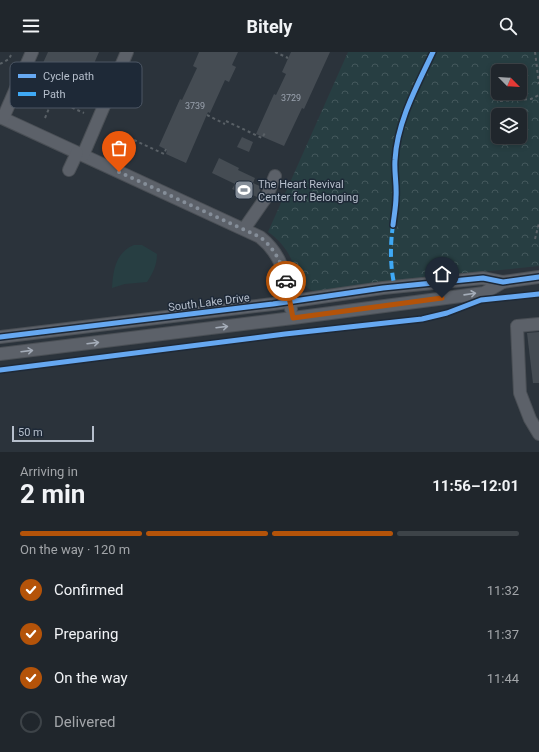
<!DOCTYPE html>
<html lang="en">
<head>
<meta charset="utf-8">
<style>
  :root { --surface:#20262c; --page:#282e34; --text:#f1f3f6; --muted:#a2a5a9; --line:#3d4348; --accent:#b45309 }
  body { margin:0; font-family:Roboto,sans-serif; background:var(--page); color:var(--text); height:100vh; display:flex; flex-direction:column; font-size:15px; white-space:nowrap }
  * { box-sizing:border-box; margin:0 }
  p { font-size:13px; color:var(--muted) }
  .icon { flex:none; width:22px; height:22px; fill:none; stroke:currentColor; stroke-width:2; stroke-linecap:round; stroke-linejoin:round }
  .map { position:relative; height:400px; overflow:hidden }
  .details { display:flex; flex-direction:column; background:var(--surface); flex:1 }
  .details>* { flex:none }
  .needle { width:26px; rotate:114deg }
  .controls { position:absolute; left:491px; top:12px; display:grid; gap:8px }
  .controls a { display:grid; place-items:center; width:36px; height:36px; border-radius:6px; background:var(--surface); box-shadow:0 2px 6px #0003,0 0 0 1px var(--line); font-size:20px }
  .scale { position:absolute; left:12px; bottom:10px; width:82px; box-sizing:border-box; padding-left:4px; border:2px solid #b6bfcc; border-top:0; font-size:11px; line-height:14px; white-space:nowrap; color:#b6bfcc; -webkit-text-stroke:3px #1e2937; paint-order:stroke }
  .pin { position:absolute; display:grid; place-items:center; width:34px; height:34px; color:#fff; margin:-41px -17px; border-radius:50% 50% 50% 0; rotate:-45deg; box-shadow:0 0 4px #0007 }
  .pin .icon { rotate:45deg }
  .courier { position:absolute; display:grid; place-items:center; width:40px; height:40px; margin:-20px; border:3px solid #b45309; border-radius:50%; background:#fff; color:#222; box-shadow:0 1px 5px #0007 }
  .summary em { font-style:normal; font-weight:700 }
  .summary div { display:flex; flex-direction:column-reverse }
  .summary { display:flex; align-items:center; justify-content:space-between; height:68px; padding:0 20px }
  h1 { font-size:26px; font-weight:700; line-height:30px }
  .bar { display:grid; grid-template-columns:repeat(4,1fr); gap:6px 4px; align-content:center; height:48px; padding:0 20px }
  .bar i { height:5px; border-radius:3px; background:var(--line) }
  .bar .on { background:var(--accent) }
  .bar p { grid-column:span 4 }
  ol { padding:0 20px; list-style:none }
  li { display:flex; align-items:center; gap:12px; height:44px }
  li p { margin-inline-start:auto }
  li .icon { padding:4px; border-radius:50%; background:var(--accent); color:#fff; stroke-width:4 }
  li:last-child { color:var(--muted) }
  li i { width:22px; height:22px; border:2px solid var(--line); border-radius:50% }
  header { display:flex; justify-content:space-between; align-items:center; height:52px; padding:0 20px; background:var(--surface); font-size:18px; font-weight:700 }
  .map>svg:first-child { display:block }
  .grass { fill:#273e42 }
  .park { fill:url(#park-crowns); fill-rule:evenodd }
  .building { fill:#454c53 }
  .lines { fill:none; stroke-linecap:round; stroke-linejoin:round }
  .minor-casing { stroke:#4a4f55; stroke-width:14 }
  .path { stroke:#596066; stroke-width:2; stroke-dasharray:3 3; stroke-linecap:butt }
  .minor { stroke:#5c6169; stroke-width:12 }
  .quiet { stroke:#3fa9f5; stroke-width:4; stroke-dasharray:8 4; stroke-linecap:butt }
  .cycleway-casing { stroke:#1e2937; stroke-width:8 }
  .cycleway { stroke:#66a8f1; stroke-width:5 }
  .oneway { stroke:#a4acb8 }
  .done { stroke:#858e99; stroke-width:4; stroke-dasharray:0 7.2 }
  .route { stroke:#b45309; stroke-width:5 }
  .labels { text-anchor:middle; stroke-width:3; stroke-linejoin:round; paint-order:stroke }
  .number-label { font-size:9px; fill:#9aa2ae }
  .poi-label { font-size:11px; fill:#b6bfcc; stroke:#1e2937; text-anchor:start }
  .street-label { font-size:11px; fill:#b6bfcc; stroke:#1e2937 }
  .key { fill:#1e2937; stroke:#4c5664; stroke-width:1 }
  .key-label { font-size:11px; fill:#b6bfcc }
</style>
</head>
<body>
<header><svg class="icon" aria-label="menu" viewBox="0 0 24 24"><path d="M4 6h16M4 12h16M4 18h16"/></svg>Bitely<svg class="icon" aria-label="search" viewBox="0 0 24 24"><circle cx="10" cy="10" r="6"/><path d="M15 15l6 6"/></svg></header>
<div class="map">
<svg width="539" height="400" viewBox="0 0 539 400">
  <defs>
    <pattern id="park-crowns" width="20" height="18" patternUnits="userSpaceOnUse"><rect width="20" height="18" fill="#273e42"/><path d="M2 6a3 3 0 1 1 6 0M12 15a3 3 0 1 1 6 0" fill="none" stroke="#44585c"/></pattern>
  </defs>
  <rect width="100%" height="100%" fill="#2b333b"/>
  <path class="grass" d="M134 193H142L157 202C157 213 153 221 147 230L125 232 112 236C113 218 116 200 134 193Z"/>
  <path class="park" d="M348 0H539V214L433 225 317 240C297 236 297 216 288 201 283 193 277 186 268 180ZM498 19H520V41H498ZM498 63H520V85H498Z"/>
  <g class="building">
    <path d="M48 0H99L86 30 79 27 71 44 61 39 60 42 52 38 54 35 44 31 51 15 43 11Z"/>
    <path d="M199 0H238L232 13 236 15 229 30 225 28 210 61 208 60 186 111 166 102 167 98 159 94 180 47 182 48 197 16 193 14Z"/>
    <path d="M291 0H330L304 57 302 56 284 94 256 82 274 42 276 43 286 22 282 20Z"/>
    <path d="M242 85 253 90 249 100 237 95Z"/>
    <path d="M219 106 239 116 238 118 255 126 253 131 262 135 257 145 248 141 247 144 232 137 235 132 212 121Z"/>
    <path d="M539 280V331H533L527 281Z"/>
  </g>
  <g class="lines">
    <defs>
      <g id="minor">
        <path d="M0 65 260 185C285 205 286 229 291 257"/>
        <path d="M3 66 32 0"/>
        <path d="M83 103 127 0"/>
        <path d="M69 118 77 101"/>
        <path d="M244 177 267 144 275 124"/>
        <path d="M539 272 517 274 520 341 530 367 539 382"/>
        <path d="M0 285 273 252 383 236 483 226 503 230 539 225"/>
        <path d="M0 302 293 266 484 241 503 230"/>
      </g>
    </defs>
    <use href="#minor" class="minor-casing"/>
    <g class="path">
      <path d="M275 0 288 6"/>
      <path d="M535 0 539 32"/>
      <path d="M0 12 9 7 11 3"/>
      <path d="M28 36 84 61"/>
      <path d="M500 49 531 47 539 43"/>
      <path d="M207 63 225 72"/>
      <path d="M45 66 53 47"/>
      <path d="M226 69 262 86 265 81"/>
      <path d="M134 88 164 102 166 97"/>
      <path d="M535 187 539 171"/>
    </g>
    <use href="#minor" class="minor"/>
    <path class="quiet" d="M393 173C390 194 390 215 395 236"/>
    <defs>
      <g id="cycleway">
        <path d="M393 173C394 164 396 154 396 145 397 133 394 120 395 108 397 70 417 34 433 0"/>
        <path d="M0 285 273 252 383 236 483 226 503 230 539 225"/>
        <path d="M0 318 285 282 422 267 447 261 481 248 539 242"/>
      </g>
    </defs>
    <use href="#cycleway" class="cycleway-casing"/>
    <use href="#cycleway" class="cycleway"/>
  </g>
  <defs><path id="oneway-shaft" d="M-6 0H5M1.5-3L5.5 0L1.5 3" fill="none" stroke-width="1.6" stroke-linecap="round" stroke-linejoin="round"/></defs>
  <g class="oneway">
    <use href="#oneway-shaft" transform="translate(470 242) rotate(-8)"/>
    <use href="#oneway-shaft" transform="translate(222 275) rotate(-7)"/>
    <use href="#oneway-shaft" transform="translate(93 291) rotate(-7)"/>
    <use href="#oneway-shaft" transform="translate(27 299) rotate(-7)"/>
  </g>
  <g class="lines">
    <path class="done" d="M119 120 260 185C275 197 282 211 286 229"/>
    <path class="route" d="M286 229 293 266 442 246"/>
  </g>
  <defs>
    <symbol id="stadium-square" viewBox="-11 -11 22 22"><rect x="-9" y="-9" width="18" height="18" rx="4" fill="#858e99" stroke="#1e2937"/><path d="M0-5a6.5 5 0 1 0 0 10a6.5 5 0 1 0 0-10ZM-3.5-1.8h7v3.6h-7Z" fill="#fff"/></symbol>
  </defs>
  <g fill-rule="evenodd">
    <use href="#stadium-square" x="233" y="127" width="22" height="22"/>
  </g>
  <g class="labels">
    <g class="number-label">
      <text x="291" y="49">3729</text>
      <text x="195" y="57">3739</text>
    </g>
    <g class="poi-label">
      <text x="258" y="136">The Heart Revival<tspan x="258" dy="13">Center for Belonging</tspan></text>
    </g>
    <g class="street-label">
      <text transform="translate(209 250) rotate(-7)" y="4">South Lake Drive</text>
    </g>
  </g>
  <rect x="10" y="10" width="132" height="46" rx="6" class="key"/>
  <rect x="18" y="22" width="18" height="4" fill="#66a8f1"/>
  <rect x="18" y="40" width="18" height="4" fill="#3fa9f5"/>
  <g class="key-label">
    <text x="43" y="28">Cycle path</text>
    <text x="43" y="46">Path</text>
  </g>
</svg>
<div class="controls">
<a><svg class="needle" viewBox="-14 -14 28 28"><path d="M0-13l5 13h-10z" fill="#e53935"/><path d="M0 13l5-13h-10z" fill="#a2a5a9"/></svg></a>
<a><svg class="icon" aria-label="layers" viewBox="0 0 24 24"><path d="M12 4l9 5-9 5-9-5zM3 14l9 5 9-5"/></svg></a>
</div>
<div class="scale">50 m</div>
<div class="pin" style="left:119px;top:120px;background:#ea580c"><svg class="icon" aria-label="bag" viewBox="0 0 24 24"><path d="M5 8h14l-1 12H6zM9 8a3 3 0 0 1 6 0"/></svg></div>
<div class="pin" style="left:442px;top:246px;background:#1f2937"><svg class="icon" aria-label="home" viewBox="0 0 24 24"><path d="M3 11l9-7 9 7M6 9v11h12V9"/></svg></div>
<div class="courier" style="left:286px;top:229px"><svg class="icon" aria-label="car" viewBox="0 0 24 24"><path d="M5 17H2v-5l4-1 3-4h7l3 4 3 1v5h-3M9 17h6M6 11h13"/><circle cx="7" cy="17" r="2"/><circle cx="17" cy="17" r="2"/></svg></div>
</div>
<section class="details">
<div class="summary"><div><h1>2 min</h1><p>Arriving in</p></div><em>11:56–12:01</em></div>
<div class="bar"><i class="on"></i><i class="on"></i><i class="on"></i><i></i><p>On the way · 120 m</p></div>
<ol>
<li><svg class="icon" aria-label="check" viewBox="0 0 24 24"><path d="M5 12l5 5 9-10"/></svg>Confirmed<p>11:32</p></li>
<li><svg class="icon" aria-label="check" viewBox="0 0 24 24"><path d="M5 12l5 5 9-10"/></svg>Preparing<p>11:37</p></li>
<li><svg class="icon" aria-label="check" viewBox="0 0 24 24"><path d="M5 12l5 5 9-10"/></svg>On the way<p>11:44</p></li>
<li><i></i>Delivered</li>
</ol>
</section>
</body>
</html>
